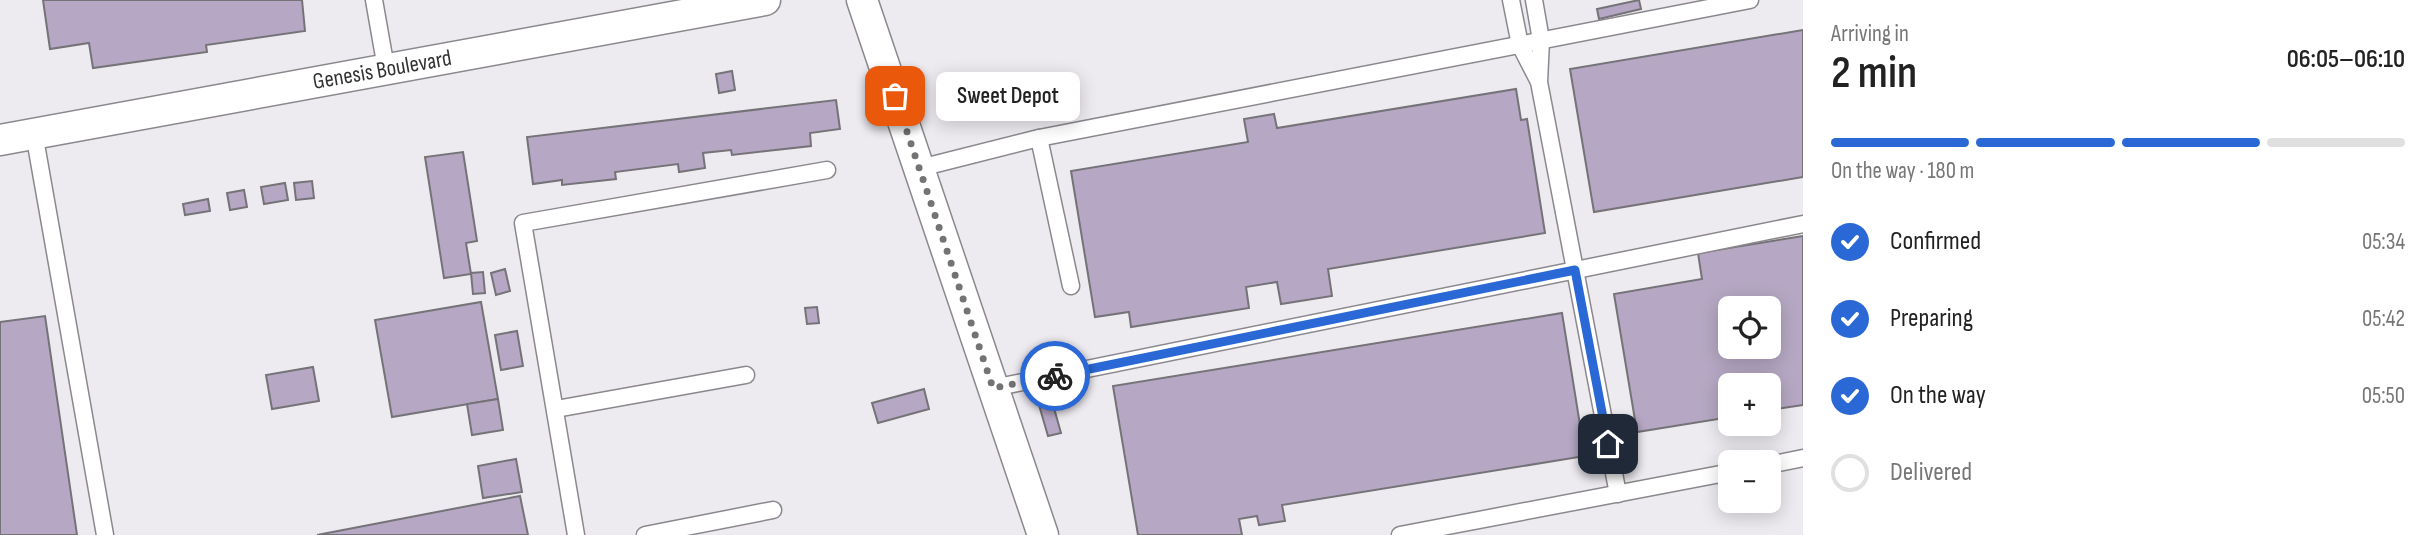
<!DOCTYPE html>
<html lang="en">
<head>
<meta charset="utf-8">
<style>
  :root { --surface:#fff; --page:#f2f2f2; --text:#222; --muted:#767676; --line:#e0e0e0; --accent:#2a68d5 }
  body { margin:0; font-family:"Sofia Sans Condensed",sans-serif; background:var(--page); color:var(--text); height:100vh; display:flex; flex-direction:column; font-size:26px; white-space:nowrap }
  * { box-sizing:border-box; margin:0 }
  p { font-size:23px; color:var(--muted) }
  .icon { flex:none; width:38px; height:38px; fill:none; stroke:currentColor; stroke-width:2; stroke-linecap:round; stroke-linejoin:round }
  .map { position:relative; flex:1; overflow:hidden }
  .drawer { display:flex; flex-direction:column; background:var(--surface); width:630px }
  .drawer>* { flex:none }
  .tools { position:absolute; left:1718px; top:296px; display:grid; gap:14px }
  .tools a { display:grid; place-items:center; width:63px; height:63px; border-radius:10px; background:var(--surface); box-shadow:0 4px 18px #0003; font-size:35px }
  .pin { position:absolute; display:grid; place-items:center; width:60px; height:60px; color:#fff; margin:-30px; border-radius:14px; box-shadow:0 4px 10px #0006 }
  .courier { position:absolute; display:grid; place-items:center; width:70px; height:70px; margin:-35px; border:5px solid #2a68d5; border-radius:50%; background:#fff; color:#222; box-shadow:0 2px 9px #0007 }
  .bubble { position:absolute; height:49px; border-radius:10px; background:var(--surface); box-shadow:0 4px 18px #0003; font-size:23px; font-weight:600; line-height:49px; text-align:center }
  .headline em { font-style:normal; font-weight:600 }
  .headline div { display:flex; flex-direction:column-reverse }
  .headline { display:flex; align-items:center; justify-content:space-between; height:119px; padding:0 28px }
  h1 { font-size:46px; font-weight:600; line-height:52px }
  .bar { display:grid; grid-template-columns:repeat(4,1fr); gap:10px 7px; align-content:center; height:84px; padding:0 28px }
  .bar i { height:9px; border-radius:5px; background:var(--line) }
  .bar .current { background:var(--accent) }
  .bar p { grid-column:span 4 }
  ol { padding:0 28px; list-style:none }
  li { display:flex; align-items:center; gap:21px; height:77px }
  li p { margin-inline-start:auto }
  li .icon { padding:7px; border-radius:50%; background:var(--accent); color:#fff; stroke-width:4 }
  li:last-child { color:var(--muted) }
  li i { width:38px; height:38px; border:4px solid var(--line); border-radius:50% }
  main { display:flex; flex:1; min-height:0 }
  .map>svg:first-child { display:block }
  .building { fill:#b6a8c4; stroke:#757378; stroke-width:2; fill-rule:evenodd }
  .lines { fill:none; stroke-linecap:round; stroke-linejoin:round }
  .service-casing { stroke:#8b888d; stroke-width:19 }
  .minor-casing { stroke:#8b888d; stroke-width:33 }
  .service { stroke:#fff; stroke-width:16 }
  .minor { stroke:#fff; stroke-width:30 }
  .done { stroke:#737275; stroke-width:7; stroke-dasharray:0 12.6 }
  .route { stroke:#2a68d5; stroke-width:9 }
  .labels { text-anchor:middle; stroke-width:7; stroke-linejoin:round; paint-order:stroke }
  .street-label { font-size:23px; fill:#323133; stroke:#fff }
</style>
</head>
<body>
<main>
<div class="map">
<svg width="1803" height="535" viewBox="0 0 1803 535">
  <rect width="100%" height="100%" fill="#edebf0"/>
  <g class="building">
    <path d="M43 0H302L305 31 206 45 207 52 93 68 89 43 50 49Z"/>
    <path d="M1639 0 1641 9 1599 19 1597 9Z"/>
    <path d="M1803 30V177L1594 212 1570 69Z"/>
    <path d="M732 71 735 90 719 93 716 74Z"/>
    <path d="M1516 89 1521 120 1527 119 1545 233 1328 269 1332 296 1281 304 1277 282 1246 287 1249 308 1131 327 1129 312 1095 317 1071 171 1248 142 1244 119 1274 114 1277 128Z"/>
    <path d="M836 100 840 129 810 133 811 146 732 155 731 150 703 153 705 168 679 172 678 164 615 172 616 179 562 185V180L533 184 527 137Z"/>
    <path d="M463 152 477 241 466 243 471 274 444 278 425 157Z"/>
    <path d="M312 181 314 198 296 200 294 183Z"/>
    <path d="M285 183 288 200 264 204 261 187Z"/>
    <path d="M244 190 247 207 230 210 227 193Z"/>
    <path d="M208 199 210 211 185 215 183 204Z"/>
    <path d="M1803 236V405L1769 410V385H1731V417L1637 432 1614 294 1702 279 1698 253ZM1731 308H1769V346H1731Z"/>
    <path d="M505 269 510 291 496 295 491 273Z"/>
    <path d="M483 272 485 293 473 294 471 273Z"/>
    <path d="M481 302 498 399 392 417 375 320Z"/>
    <path d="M817 307 819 323 807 324 805 308Z"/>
    <path d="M1562 313 1585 456 1282 505 1285 521 1259 525 1257 516 1239 519 1242 535H1138L1113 386Z"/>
    <path d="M45 316 77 535H0V322Z"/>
    <path d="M517 331 523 366 501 370 495 335Z"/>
    <path d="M313 367 319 401 272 409 266 375Z"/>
    <path d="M924 389 929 409 878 423 872 403Z"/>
    <path d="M498 399 503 430 472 435 467 404Z"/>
    <path d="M1052 401 1061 433 1048 436 1039 405Z"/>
    <path d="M516 459 522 492 483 498 478 466Z"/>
    <path d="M520 496 528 535H317Z"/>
  </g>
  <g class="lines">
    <defs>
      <g id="service">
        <path d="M374 0 386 68"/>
        <path d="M1511 0 1520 45 1538 80"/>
        <path d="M1534 0 1541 40 1539 82 1618 494"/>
        <path d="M34 133 105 535"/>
        <path d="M1039 138 1071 286"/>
        <path d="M920 168 1039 138 1750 0"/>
        <path d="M993 388 1803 224"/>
        <path d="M556 409 746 375"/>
        <path d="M1769 465 1803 458"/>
        <path d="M576 535 523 223 827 170"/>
        <path d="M645 535 773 510"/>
        <path d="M1400 535 1731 472"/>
      </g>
      <g id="minor">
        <path d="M862 0 1043 535"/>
        <path d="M0 140 765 0"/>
      </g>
    </defs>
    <use href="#service" class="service-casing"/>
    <use href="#minor" class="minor-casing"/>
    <use href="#service" class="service"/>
    <use href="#minor" class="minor"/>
  </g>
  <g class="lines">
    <path class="done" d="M895 96 993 388 1055 376"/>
    <path class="route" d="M1055 376 1575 270 1608 444"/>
  </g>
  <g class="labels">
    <g class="street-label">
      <text transform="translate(382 69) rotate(-10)" y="8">Genesis Boulevard</text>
    </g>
  </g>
</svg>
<div class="tools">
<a><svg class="icon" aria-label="locate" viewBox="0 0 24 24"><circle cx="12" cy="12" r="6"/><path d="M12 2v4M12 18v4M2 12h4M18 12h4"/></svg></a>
<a>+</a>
<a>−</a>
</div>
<div class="pin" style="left:895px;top:96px;background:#ea580c"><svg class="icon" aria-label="bag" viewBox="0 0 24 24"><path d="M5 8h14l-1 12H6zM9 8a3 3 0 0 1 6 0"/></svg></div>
<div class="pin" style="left:1608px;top:444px;background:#1f2937"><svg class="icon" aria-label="home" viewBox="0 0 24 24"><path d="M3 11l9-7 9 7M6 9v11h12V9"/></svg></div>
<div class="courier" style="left:1055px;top:376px"><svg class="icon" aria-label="bike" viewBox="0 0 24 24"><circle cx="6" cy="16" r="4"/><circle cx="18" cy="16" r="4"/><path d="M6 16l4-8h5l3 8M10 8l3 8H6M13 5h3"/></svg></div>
<div class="bubble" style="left:936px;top:72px;width:144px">Sweet Depot</div>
</div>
<section class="drawer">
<div class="headline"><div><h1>2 min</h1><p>Arriving in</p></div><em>06:05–06:10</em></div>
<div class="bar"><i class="current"></i><i class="current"></i><i class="current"></i><i></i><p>On the way · 180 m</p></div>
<ol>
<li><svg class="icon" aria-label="check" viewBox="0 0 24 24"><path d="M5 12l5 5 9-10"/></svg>Confirmed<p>05:34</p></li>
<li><svg class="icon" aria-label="check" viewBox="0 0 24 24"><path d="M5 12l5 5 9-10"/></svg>Preparing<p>05:42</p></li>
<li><svg class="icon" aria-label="check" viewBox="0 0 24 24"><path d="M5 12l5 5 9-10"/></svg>On the way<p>05:50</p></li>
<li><i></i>Delivered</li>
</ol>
</section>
</main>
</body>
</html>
